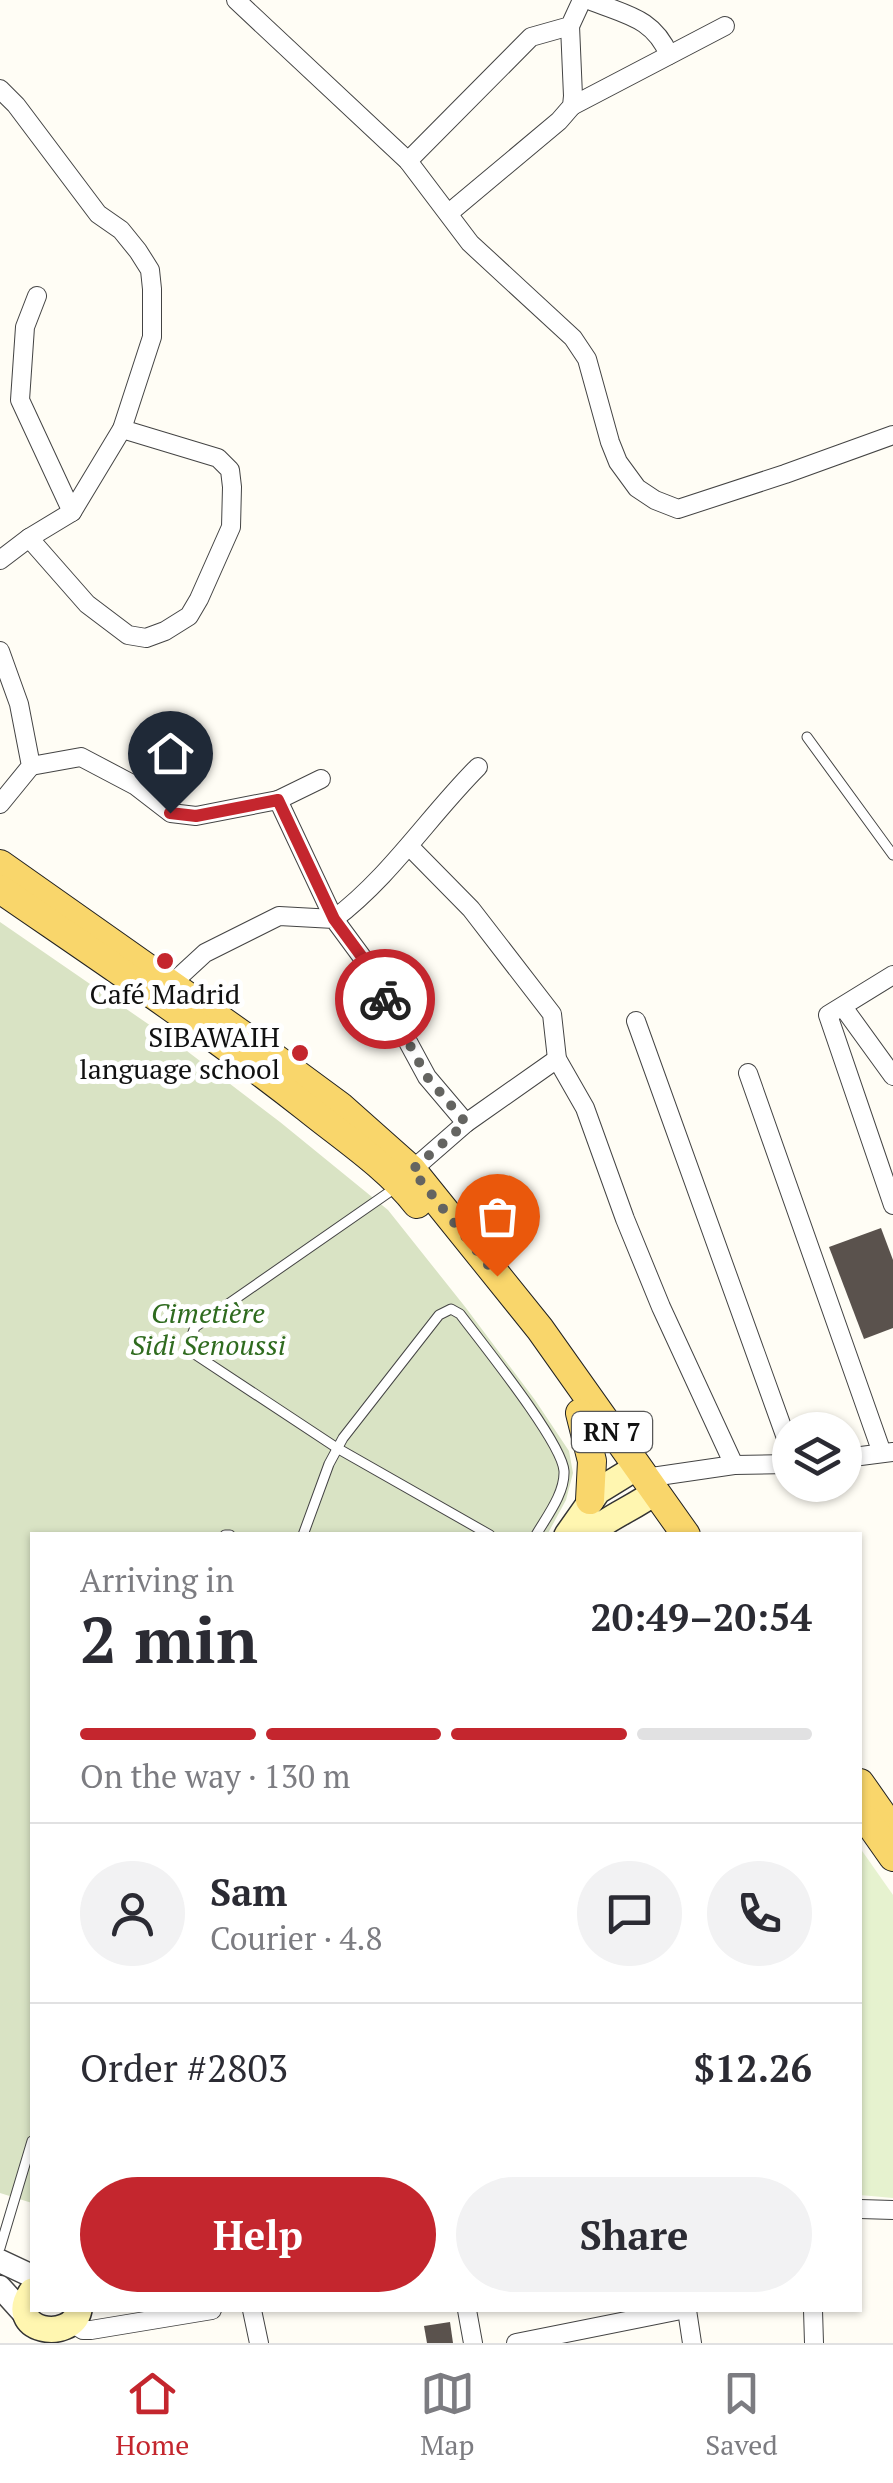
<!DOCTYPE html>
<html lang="en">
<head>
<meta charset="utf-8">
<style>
  :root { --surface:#fff; --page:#f2f2f3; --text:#2b2b33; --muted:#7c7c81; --line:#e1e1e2; --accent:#c4262e }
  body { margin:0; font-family:"PT Serif",serif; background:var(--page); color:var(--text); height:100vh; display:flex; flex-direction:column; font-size:38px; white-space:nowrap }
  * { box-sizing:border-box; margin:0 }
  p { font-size:32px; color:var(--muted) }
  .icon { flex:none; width:55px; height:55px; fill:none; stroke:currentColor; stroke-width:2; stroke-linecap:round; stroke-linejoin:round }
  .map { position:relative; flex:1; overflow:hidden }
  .sheet { position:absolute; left:30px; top:1532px; width:832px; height:780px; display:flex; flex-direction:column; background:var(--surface); border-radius:0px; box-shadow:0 2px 8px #0004 }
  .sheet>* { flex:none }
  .tools { position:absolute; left:772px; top:1412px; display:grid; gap:20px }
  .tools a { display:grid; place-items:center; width:90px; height:90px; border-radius:50%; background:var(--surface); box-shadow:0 2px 8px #0004; font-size:50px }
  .pin { position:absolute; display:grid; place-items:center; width:85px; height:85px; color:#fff; margin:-102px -42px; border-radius:50% 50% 50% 0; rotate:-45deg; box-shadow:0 0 10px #0007 }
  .pin .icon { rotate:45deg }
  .courier { position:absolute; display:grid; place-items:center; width:100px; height:100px; margin:-50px; border:8px solid #c4262e; border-radius:50%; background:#fff; color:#222; box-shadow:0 2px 12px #0007 }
  .overview em { font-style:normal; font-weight:700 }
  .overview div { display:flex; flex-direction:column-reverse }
  .overview { display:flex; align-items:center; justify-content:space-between; height:170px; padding:0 50px }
  h1 { font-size:65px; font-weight:700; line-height:75px }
  .bar { display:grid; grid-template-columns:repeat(4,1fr); gap:15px 10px; align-content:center; height:120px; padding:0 50px }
  .bar i { height:12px; border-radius:8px; background:var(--line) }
  .bar .active { background:var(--accent) }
  .bar p { grid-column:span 4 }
  .line { display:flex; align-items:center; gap:25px; padding:0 50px; border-top:2px solid var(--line) }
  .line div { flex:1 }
  .round { display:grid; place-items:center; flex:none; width:105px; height:105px; border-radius:52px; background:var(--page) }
  .cta { display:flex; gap:20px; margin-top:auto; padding:20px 50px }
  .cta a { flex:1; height:115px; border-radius:60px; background:var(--accent); color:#fff; font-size:40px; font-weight:700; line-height:115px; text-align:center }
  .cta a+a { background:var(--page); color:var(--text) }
  .tab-bar { display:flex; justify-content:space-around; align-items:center; height:140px; border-top:2px solid var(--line); background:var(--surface); font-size:28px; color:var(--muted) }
  .tab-bar a { display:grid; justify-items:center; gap:5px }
  .tab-bar .active { color:var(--accent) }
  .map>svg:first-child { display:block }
  .cemetery { fill:#d9e3c4 }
  .pitch { fill:#e6f2cf }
  .building { fill:#5a524d }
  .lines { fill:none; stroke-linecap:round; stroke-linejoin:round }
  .service-casing { stroke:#444; stroke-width:11 }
  .minor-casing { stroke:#444; stroke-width:20 }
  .tertiary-casing { stroke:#444; stroke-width:25 }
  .secondary-casing { stroke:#333; stroke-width:28 }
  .primary-casing { stroke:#222; stroke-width:30 }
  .service { stroke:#fff; stroke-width:9 }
  .minor { stroke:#fff; stroke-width:18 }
  .tertiary { stroke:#fff; stroke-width:22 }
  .secondary { stroke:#fff6b0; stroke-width:25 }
  .primary { stroke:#f9d66b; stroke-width:28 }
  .done { stroke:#646461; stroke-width:10; stroke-dasharray:0 18 }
  .route { stroke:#c4262e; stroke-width:12 }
  .poi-dot { fill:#c4262e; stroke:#fff; stroke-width:4 }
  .labels { text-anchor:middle; stroke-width:10; stroke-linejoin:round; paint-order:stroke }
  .shield { fill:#fff; stroke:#585858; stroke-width:2.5 }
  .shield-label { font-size:25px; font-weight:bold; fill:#111 }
  .poi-label { font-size:28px; fill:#111; stroke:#fff }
  .park-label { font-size:28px; font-style:italic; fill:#2f6b1f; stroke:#fff }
</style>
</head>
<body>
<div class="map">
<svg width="893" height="2343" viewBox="0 0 893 2343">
  <rect width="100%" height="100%" fill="#fffdf5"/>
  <path class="cemetery" d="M0 922 183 1048 280 1122 388 1210 466 1308 535 1400 569 1451 573 1473 566 1500 547 1535H32V2203L0 2193Z"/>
  <path class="pitch" d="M860 1848 893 1895V2198L860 2195Z"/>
  <g class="building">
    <path d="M881 1228 893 1260V1328L864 1339 829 1247Z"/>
    <path d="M450 2322 453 2343H427L424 2326Z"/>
  </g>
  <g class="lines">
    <defs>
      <g id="service">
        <path d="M807 737 893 855"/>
        <path d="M398 1186 195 1327 187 1349 337 1448 490 1535"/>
        <path d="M225 1535H230"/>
        <path d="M303 1535 329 1464 343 1438 439 1315 451 1309 460 1314C481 1342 562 1442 564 1471 565 1493 547 1516 536 1535"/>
        <path d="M0 2248 32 2141"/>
      </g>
      <g id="minor">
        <path d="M236 0 408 161 470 243 573 338 587 359 610 442 618 462 637 488 655 500 678 509 785 474 893 435"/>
        <path d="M589 0C625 15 653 17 669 55"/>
        <path d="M0 89 16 105 98 214 121 230 138 251 150 270 152 289V337L122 429 72 512 29 538 0 560"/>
        <path d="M572 106 725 26"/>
        <path d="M408 161 531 37 570 26 582 0"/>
        <path d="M449 213 559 121 572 106 573 96 570 26"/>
        <path d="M37 296 25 327 20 400 72 512"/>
        <path d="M29 538 87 604 128 635 146 638 165 631 189 616 199 599 231 527 232 487 230 470 218 458 122 429"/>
        <path d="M0 651 19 704 31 766 0 804"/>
        <path d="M31 766 81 757 136 786 171 813 196 816 278 800 334 919C390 877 429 816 478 767"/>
        <path d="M278 800 321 779"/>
        <path d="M409 846 471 909 552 1014 557 1059 585 1108 625 1219 661 1307 734 1465"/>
        <path d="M893 975 828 1015 893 1205"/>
        <path d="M167 988 205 953 279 916 334 919 362 957 427 1077 466 1123"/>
        <path d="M843 1007 893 1076"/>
        <path d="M636 1021 790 1449"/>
        <path d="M748 1073 882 1453"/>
        <path d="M412 1170 466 1123 557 1059"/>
        <path d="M845 1458 893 1452"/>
        <path d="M645 1478 734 1465 790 1464"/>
        <path d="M860 2209 893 2210"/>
        <path d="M252 2310 259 2343"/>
        <path d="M467 2310 473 2343"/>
        <path d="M687 2310 692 2343"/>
        <path d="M813 2310 814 2343"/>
        <path d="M75 2325 83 2330H91L212 2310"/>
        <path d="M516 2343 681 2310"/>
      </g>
      <g id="tertiary">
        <path d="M0 2261 32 2276"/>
        <path d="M0 2287 26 2316"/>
      </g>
      <g id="secondary">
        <path d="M567 1535 598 1491 637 1467"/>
        <path d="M588 1535C608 1517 634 1508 655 1492"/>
        <path d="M32 2291C3 2332 72 2343 79 2310"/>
      </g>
      <g id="primary">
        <path d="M0 864 268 1053 340 1106 412 1170 540 1329 686 1535"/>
        <path d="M0 889C103 960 208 1030 307 1108 344 1138 387 1166 417 1204"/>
        <path d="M580 1413 592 1461 590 1500"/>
        <path d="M860 1783 893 1830"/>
        <path d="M867 1820 893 1857"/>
      </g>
    </defs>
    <use href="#service" class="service-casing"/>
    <use href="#minor" class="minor-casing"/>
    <use href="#tertiary" class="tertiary-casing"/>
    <use href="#secondary" class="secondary-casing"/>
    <use href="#primary" class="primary-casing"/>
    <use href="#service" class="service"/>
    <use href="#minor" class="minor"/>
    <use href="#tertiary" class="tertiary"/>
    <use href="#secondary" class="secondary"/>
    <use href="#primary" class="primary"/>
  </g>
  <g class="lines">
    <path class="done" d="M385 999 427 1077 466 1123 412 1170 497 1276"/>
    <path class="route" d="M170 813 196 816 278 800 334 919 362 957 385 999"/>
  </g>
  <g class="poi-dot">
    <circle cx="165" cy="961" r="10"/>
    <circle cx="300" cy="1053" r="10"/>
  </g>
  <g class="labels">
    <rect class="shield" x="572" y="1412" width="80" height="40" rx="8"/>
    <g class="shield-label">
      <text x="612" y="1441">RN 7</text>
    </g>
    <g class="poi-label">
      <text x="165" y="1004">Café Madrid</text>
      <text x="280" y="1047" text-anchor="end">SIBAWAIH<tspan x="280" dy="32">language school</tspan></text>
    </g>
    <g class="park-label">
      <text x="208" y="1323">Cimetière<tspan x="208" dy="32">Sidi Senoussi</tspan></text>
    </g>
  </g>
</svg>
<div class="tools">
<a><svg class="icon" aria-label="layers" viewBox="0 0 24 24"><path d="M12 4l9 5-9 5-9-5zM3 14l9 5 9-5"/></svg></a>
</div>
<div class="pin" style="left:497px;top:1276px;background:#ea580c"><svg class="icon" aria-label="bag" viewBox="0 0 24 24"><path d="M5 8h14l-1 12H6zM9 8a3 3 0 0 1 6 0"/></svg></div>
<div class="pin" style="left:170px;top:813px;background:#1f2937"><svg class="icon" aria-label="home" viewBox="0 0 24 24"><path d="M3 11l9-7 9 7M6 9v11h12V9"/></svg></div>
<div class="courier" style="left:385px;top:999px"><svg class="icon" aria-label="bike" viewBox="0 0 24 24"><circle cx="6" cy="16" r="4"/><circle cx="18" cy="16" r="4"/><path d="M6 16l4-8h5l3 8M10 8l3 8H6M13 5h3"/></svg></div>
<section class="sheet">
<div class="overview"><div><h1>2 min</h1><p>Arriving in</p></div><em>20:49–20:54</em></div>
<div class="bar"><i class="active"></i><i class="active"></i><i class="active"></i><i></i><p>On the way · 130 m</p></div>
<div class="line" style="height:180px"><a class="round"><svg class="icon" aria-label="person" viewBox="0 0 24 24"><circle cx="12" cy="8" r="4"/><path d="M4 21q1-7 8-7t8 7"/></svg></a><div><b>Sam</b><p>Courier · 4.8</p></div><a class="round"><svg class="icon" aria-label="chat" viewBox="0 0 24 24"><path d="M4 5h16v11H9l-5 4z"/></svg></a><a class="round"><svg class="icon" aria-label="phone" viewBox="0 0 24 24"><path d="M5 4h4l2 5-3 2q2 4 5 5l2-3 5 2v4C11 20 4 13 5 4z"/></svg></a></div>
<div class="line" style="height:130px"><div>Order #2803</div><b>$12.26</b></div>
<div class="cta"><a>Help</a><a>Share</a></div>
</section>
</div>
<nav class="tab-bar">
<a class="active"><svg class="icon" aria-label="home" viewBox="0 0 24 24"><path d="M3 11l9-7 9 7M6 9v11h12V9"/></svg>Home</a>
<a><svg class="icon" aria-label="map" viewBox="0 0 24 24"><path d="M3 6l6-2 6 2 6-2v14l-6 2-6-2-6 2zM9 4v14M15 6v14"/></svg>Map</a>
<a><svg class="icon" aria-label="saved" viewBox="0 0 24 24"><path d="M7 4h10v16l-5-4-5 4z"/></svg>Saved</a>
</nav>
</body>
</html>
